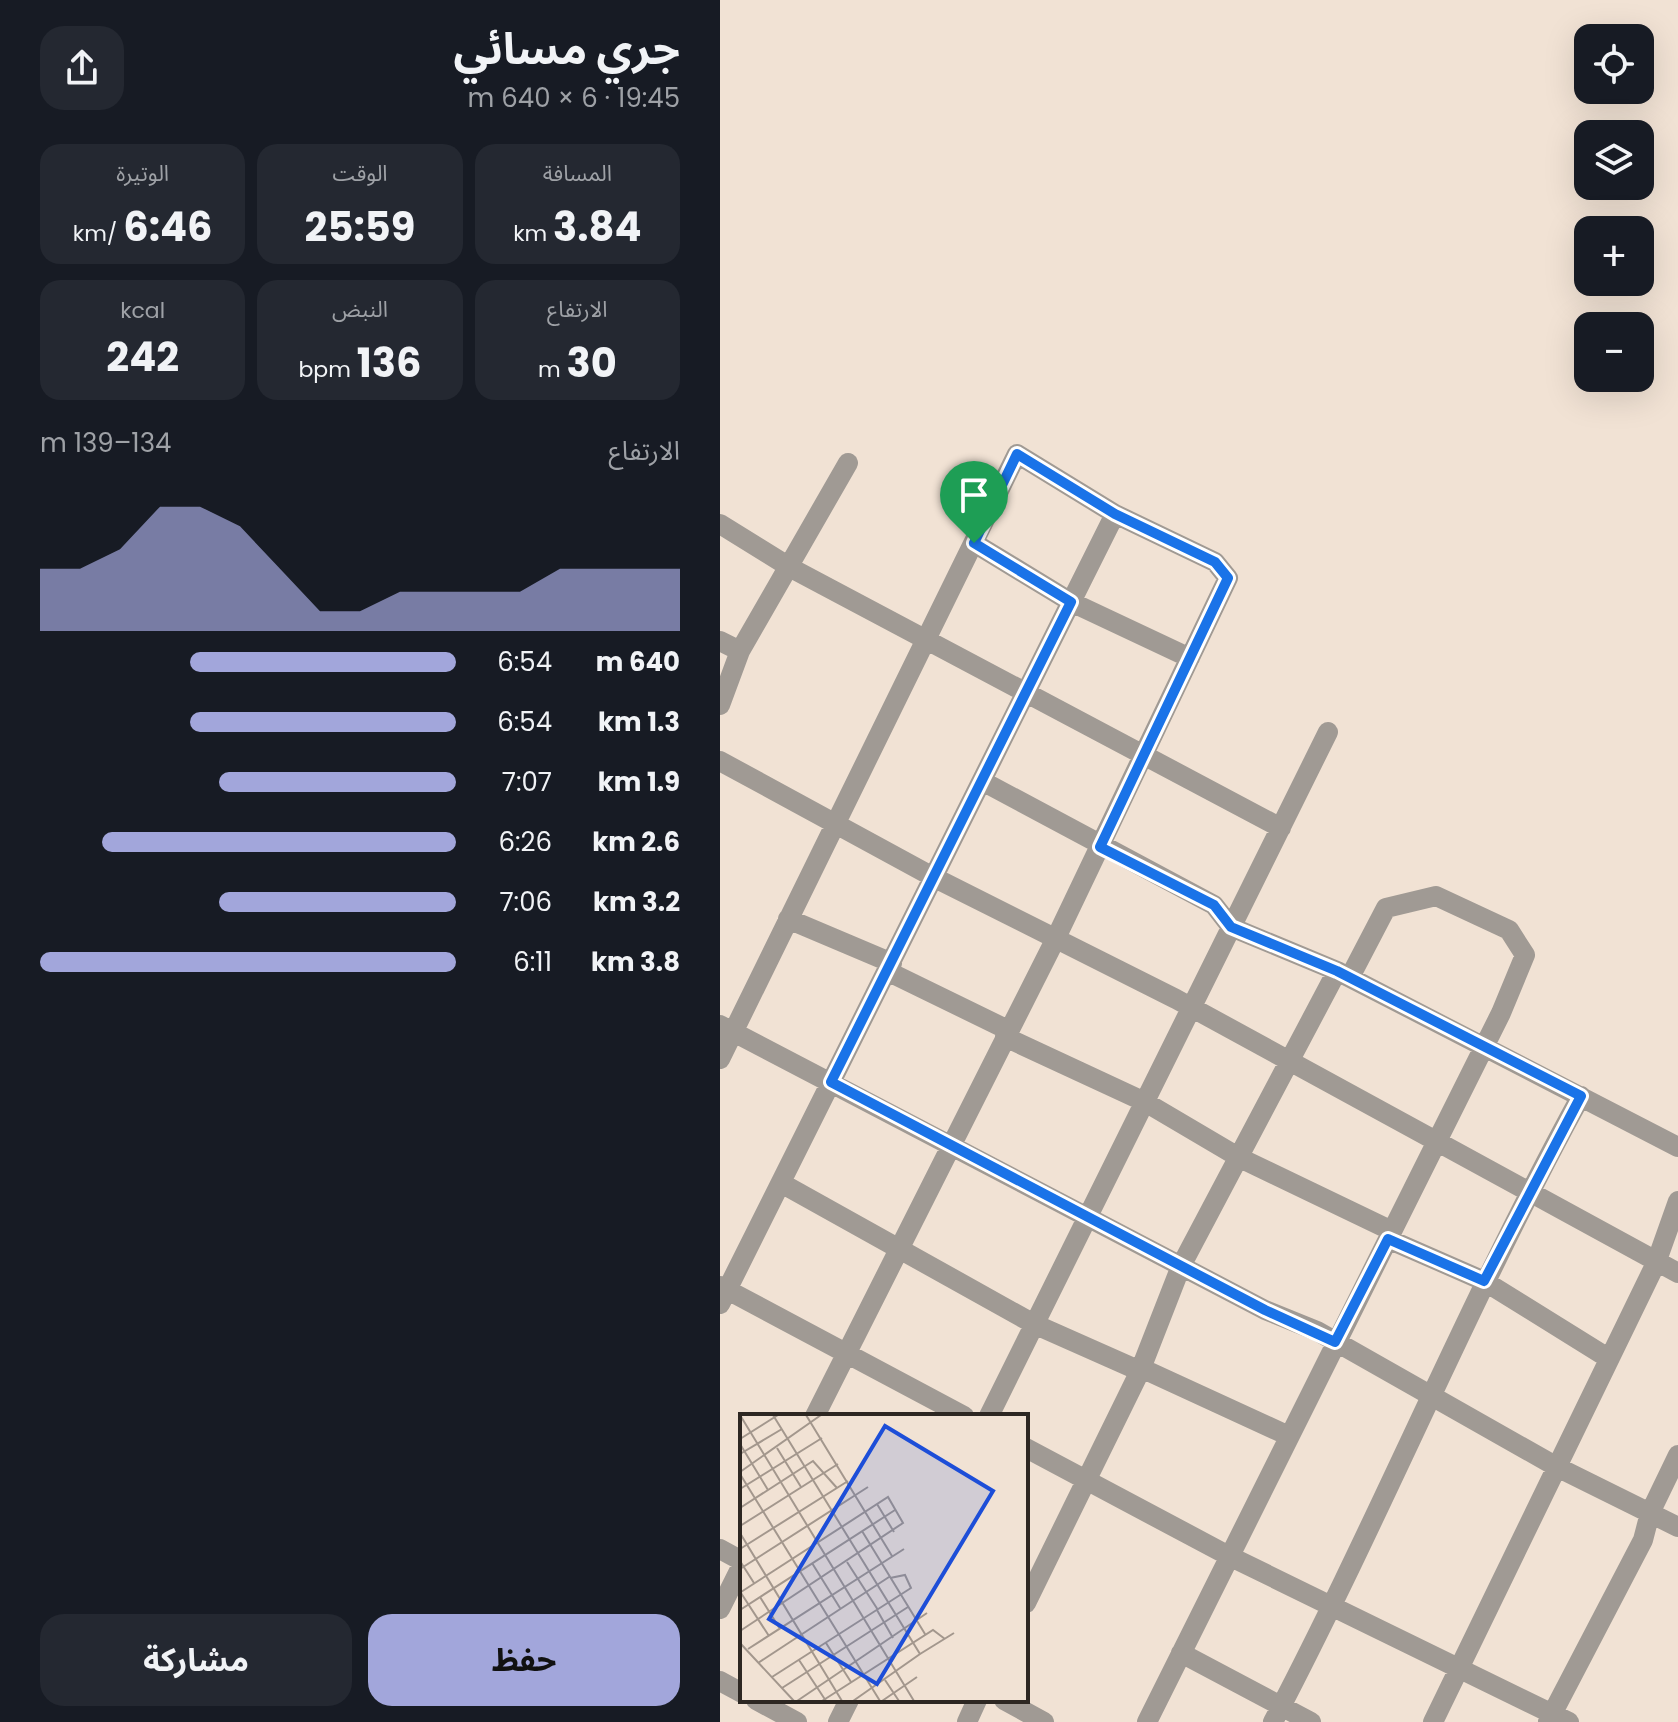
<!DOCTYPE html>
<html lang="ar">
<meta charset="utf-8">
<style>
:root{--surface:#171b24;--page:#242831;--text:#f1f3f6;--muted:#9ea1a6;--accent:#a2a6db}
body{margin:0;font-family:Poppins,"Noto Sans Arabic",sans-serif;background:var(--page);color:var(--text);direction:rtl;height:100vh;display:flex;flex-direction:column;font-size:30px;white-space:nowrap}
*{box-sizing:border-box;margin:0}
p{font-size:26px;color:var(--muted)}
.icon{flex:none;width:44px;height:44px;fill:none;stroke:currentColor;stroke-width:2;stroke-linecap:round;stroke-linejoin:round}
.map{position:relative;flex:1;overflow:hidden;direction:ltr}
.side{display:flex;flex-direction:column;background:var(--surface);width:720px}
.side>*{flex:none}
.buttons{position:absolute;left:854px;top:24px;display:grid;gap:16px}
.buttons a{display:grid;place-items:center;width:80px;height:80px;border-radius:16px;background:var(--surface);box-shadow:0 8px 32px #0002;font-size:40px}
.pin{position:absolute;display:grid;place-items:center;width:68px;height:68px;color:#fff;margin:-82px -34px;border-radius:50% 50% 50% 0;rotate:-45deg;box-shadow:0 0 8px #0007}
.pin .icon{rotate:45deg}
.round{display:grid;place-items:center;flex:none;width:84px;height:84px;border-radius:24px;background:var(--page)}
.overview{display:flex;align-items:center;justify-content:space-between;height:136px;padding:0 40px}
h1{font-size:44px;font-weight:700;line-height:60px}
.stats{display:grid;grid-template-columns:repeat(3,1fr);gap:12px;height:136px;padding:8px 40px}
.stats div{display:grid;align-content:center;border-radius:20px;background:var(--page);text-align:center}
.stats b{font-size:40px;font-weight:700}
.stats small{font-size:22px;font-weight:400}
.stats p{font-size:22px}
.chart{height:224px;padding:16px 40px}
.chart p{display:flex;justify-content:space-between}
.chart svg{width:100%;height:144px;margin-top:8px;fill:var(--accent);opacity:.7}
.primary-button{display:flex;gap:16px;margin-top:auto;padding:16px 40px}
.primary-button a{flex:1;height:92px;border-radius:24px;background:var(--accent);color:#111;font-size:32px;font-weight:700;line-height:92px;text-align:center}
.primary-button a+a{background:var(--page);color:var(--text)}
ul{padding:0 40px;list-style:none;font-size:26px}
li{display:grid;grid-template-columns:128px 96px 1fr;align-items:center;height:60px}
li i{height:20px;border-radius:10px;background:var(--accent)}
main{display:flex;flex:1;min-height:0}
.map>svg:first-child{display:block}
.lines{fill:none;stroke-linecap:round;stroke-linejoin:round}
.minor{stroke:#a09a94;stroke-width:20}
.route-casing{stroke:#fff;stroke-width:16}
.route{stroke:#1a73e8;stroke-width:10}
.inset-road{fill:none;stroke:#a3978d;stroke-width:2}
.view{fill:#1d4ed8;fill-opacity:0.15;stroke:#1d4ed8;stroke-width:4}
.inset-edge{fill:none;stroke:#2d2722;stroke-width:4}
</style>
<main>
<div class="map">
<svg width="958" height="1722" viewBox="0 0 958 1722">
<rect width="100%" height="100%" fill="#f1e2d4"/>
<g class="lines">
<path class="minor" d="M0,524L71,568L561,828
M254,543L351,602L470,658
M0,641L20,651
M0,705L20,651L128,463
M0,761L215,878L456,999L958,1273
M262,781L494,905L511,927L617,971L958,1147
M68,919L172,963
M167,971L288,1030
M0,1025L545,1310L597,1331L837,1467L958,1527
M285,1037L425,1102L520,1158L672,1231
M0,1059L297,454L395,514L495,562L508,578L335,940L95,1416
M61,1183L314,1324L420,1371
M668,1239L764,1281L888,1358
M0,1286L244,1416
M0,1304L395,514
M421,1368L569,1436
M269,1416L608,732
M306,1448L509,1556L849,1722
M0,1549L22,1561
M306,1603L420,1371L461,1266L617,971
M0,1609L22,1565
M461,1653L591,1722
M0,1681L22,1693
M36,1700L77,1722
M284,1700L324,1722
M118,1722L129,1700
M247,1722L257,1700
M427,1722L781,1013L805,955L789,930L716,896L666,908L630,977
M553,1722C661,1516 749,1300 861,1096
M713,1722L936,1263L958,1201
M828,1722L923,1540L930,1513L958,1455"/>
</g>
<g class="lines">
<g class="route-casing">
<path id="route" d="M297,454L395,514L495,562L508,578L380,847L494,905L511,927L617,971L861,1096L764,1281L668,1239L615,1342L545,1310L111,1082L351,602L254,543Z"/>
</g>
<use href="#route" class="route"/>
</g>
<g transform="translate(20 1414)">
<rect width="288" height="288" fill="#f1e2d4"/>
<path class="inset-road" d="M0,1L174,287M33,1L180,240L113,287M66,1L152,142M0,25L38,1M0,30L28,76M37,34L61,73M0,40L42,15M0,58L81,1M0,60L140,287M0,75L82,24M137,90L154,118M0,94L73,47L97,74M0,112L98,50M122,117L185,220M0,119L102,287M0,135L108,67M0,147L14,169M107,148L138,196M72,149L100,194M0,155L128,73M1,179L29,222M20,183L40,215M0,196L155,96M137,196L153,224M0,217L163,109L148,83L1,178M0,229L54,287M86,229L111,268M8,235L164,135M180,240L214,219M59,246L86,287M18,249L149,163M32,263L171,174L165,161L150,164M145,266L159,287M42,274L168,193M57,287L187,199M82,287L193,216L205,225M142,287L177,263"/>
<path class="view" d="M145,12L253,77L137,270L29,205Z"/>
<rect width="288" height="288" class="inset-edge"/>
</g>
</svg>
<div class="buttons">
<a><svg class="icon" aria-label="locate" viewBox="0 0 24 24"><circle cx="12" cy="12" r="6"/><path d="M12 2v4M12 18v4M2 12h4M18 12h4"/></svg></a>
<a><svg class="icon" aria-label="layers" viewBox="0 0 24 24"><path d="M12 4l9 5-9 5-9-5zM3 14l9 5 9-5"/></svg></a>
<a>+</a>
<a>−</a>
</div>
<div class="pin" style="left:254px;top:543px;background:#1e9e55"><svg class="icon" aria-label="arrive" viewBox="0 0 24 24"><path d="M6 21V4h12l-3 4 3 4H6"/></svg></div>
</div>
<section class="side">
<div class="overview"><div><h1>جري مسائي</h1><p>19:45 · 6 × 640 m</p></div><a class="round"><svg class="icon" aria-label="share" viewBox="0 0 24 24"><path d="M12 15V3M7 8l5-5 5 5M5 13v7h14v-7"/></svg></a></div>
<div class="stats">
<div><p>المسافة</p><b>3.84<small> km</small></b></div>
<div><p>الوقت</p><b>25:59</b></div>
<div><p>الوتيرة</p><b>6:46<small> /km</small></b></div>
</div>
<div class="stats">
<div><p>الارتفاع</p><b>30<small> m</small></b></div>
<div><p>النبض</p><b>136<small> bpm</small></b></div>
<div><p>kcal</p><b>242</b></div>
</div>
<div class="chart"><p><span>الارتفاع</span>134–139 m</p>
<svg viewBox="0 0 160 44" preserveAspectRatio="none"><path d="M0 44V25L10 25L20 19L30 6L40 6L50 12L60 25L70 38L80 38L90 32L100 32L110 32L120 32L130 25L140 25L150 25L160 25V44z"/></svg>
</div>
<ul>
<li><b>640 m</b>6:54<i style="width:64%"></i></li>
<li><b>1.3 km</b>6:54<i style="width:64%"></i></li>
<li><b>1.9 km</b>7:07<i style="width:57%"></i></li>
<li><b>2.6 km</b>6:26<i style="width:85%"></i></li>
<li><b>3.2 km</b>7:06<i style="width:57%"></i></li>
<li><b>3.8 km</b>6:11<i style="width:100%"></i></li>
</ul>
<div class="primary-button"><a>حفظ</a><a>مشاركة</a></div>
</section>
</main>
